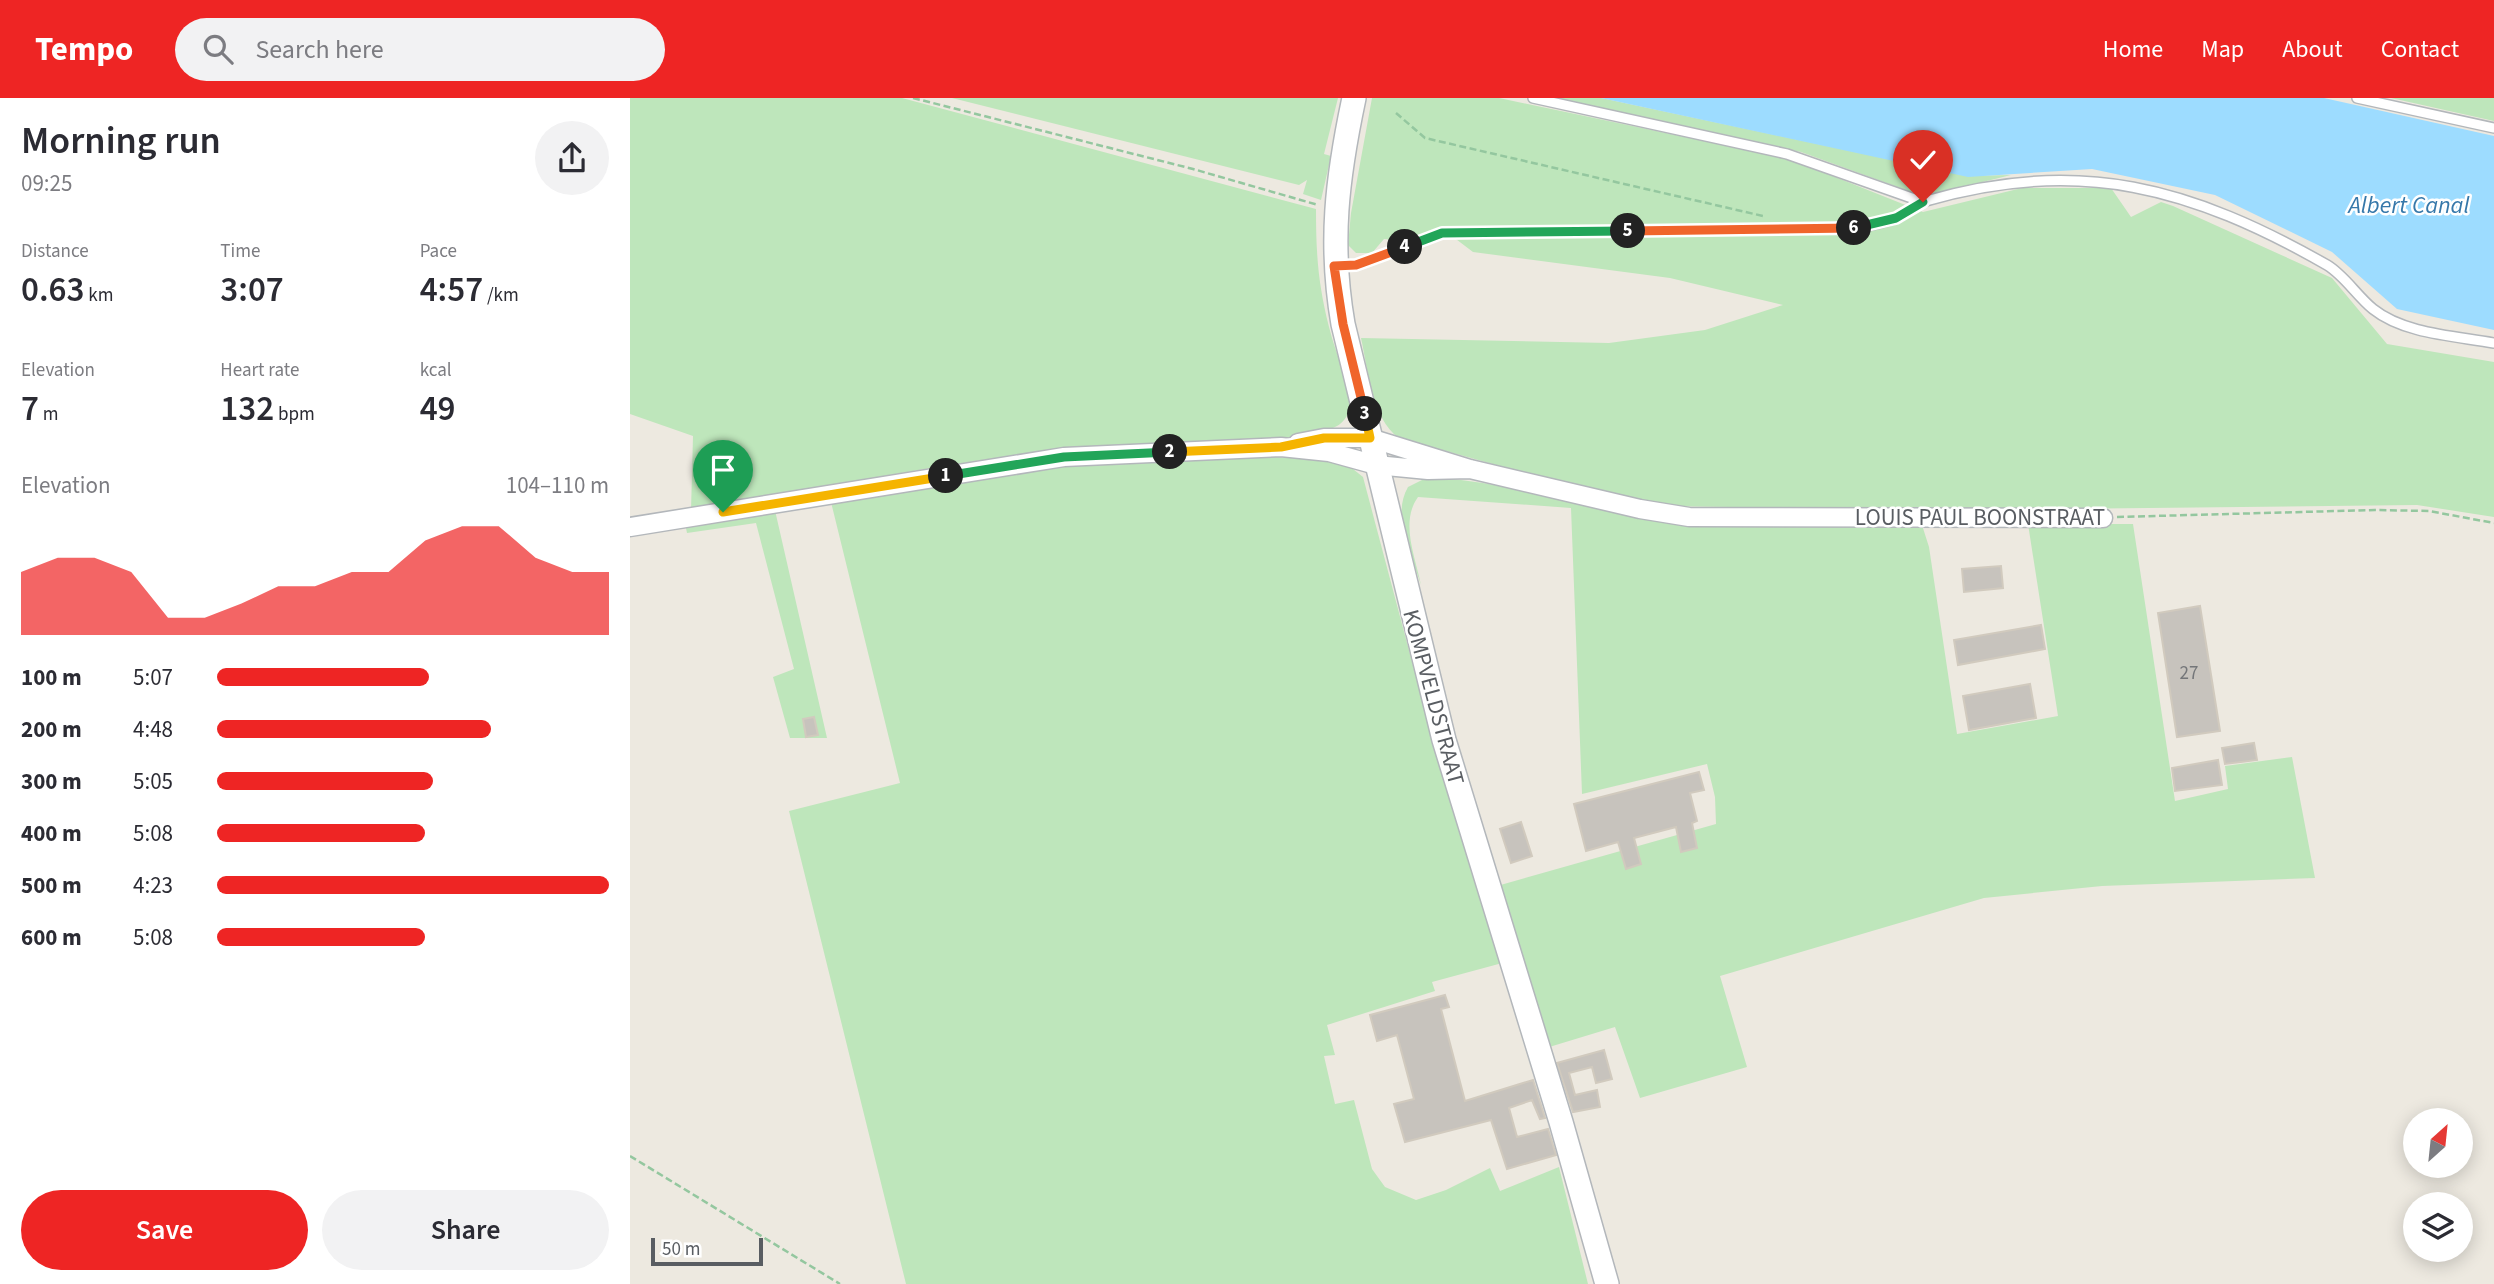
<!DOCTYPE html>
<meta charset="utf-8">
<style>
:root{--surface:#fff;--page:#f2f2f3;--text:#2b2b33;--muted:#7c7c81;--accent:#ee2524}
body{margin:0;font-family:"Source Sans 3",sans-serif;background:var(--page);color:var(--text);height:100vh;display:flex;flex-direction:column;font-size:26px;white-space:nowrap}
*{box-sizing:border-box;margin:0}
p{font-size:23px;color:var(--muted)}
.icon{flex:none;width:38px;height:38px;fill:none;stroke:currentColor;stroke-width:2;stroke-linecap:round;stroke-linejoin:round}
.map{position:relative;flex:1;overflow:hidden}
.sheet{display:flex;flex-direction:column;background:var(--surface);width:630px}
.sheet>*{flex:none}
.needle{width:46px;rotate:27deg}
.fabs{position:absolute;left:1773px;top:1010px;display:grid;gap:14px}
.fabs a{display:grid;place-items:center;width:70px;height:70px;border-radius:50%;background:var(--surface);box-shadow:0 4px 18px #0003;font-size:35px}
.scale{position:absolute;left:21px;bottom:18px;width:112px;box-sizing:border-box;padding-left:7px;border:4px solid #595d62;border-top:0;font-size:19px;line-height:24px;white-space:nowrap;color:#595d62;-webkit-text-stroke:5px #fff;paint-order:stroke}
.pin{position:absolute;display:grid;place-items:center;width:60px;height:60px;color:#fff;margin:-72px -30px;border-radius:50% 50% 50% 0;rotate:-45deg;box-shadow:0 0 7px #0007}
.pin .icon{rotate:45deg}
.km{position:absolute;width:35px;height:35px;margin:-18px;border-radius:50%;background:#222;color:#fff;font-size:19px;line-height:35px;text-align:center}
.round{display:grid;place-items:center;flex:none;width:74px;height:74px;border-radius:37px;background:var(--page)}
.headline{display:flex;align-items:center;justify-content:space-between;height:119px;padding:0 21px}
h1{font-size:38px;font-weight:600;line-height:52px}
.metrics{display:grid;grid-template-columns:repeat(3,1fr);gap:10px;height:119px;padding:7px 21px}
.metrics div{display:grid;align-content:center}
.metrics b{font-size:35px;font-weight:600}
.metrics small{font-size:19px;font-weight:400}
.metrics p{font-size:19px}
.chart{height:196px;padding:14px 21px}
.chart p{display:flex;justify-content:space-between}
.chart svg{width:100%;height:126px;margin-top:7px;fill:var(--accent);opacity:.7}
.action{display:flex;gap:14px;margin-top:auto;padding:14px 21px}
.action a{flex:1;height:80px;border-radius:42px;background:var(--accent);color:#fff;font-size:28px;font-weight:600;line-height:80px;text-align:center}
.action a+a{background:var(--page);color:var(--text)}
ul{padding:0 21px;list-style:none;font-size:23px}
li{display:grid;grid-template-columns:112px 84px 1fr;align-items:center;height:52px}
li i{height:18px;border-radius:9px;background:var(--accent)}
header{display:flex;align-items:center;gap:42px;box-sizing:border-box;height:98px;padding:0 35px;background:var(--accent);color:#fff}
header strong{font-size:33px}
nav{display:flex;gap:38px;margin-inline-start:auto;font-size:24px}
.search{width:490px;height:63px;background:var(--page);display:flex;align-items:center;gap:18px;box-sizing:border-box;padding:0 24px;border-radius:38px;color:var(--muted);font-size:26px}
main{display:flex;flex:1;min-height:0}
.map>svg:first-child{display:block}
.green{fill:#bee6bb}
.water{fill:#9ddcff}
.building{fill:#c7c3bd;stroke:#d1cabe;stroke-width:2}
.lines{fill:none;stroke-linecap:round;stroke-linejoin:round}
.service-casing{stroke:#b3b7bb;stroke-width:12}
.minor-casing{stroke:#b3b7bb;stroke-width:21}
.tertiary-casing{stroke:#b3b7bb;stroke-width:26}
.path{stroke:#94c79f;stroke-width:2.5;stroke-dasharray:7 3.5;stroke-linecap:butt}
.service{stroke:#fff;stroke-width:9}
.minor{stroke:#fff;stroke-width:18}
.tertiary{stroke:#fff;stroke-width:23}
.split-1-casing{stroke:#fff;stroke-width:14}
.split-2-casing{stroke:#fff;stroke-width:14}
.split-3-casing{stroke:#fff;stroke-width:14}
.split-4-casing{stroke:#fff;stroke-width:14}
.split-5-casing{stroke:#fff;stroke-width:14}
.split-6-casing{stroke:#fff;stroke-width:14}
.split-7-casing{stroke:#fff;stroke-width:14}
.split-1{stroke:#f5b400;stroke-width:9}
.split-2{stroke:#22a559;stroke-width:9}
.split-3{stroke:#f5b400;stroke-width:9}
.split-4{stroke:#f0652b;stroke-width:9}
.split-5{stroke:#22a559;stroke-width:9}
.split-6{stroke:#f0652b;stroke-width:9}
.split-7{stroke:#22a559;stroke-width:9}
.labels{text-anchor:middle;stroke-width:5;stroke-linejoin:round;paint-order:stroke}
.number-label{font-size:19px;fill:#747679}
.street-label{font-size:23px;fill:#595d62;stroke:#fff}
.water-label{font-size:24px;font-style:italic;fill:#3678aa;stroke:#fff}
</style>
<header>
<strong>Tempo</strong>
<div class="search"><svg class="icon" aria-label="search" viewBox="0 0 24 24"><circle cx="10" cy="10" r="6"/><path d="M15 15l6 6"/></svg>Search here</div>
<nav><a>Home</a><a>Map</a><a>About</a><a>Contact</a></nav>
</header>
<main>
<section class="sheet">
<div class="headline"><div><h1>Morning run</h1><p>09:25</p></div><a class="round"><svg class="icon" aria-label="share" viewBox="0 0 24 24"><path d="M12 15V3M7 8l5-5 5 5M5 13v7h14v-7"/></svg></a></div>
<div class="metrics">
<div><p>Distance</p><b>0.63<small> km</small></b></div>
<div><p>Time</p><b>3:07</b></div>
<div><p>Pace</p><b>4:57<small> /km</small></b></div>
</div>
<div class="metrics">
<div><p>Elevation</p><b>7<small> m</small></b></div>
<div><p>Heart rate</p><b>132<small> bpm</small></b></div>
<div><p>kcal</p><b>49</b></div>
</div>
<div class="chart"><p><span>Elevation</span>104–110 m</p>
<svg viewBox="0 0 160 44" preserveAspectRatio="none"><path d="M0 44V22L10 17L20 17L30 22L40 38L50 38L60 33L70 27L80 27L90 22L100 22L110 11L120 6L130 6L140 17L150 22L160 22V44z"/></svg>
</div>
<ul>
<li><b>100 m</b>5:07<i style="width:54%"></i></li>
<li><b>200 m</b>4:48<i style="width:70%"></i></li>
<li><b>300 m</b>5:05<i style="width:55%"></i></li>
<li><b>400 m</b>5:08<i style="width:53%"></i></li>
<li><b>500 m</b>4:23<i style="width:100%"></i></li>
<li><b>600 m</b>5:08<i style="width:53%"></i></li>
</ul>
<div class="action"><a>Save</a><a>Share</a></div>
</section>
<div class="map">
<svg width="1864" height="1186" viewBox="0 0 1864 1186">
<rect width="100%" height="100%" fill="#ede9e0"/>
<path class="green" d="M0,0H272L686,111C686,156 688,185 699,229C706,257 719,283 720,312C717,318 713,325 707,328C676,346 572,344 533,345C375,350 217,386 61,413L63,338L0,316Z
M322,0H708L694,56L701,58L691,102L673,96L677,82L669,87Z
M742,0H869L1160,61L1293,114L1392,90H1481L1501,119L1531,104L1543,108L1702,180L1757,246L1864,264V419L1787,407L1326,412L1028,408L1003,405L769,340C741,320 738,271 731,240L979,245L1075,232L1153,207L1040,180L843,154L810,129L778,143L754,141L742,155H726L718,147L721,115Z
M926,0H971L1338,78L1381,77L1308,95H1284L1171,54Z
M1761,0H1864V23Z
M627,358L713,363L733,379L794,609L876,864L802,884L805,893L697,927L705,957L694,958L705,1006L724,1002L742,1071L755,1089L786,1102L816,1092L860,1070L870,1093L929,1069L958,1186H276L159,713L270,685L200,400L436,364Z
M809,380C891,386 969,413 1051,424C1127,434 1206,425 1281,423L1292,427L1299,449L1327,636L1428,618L1398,426H1503L1545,703L1598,691L1595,668L1662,659L1685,780L1472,788L1354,800L1090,878L1117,969L1010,1000L985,929L916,950L867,788L1086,726L1085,699L1077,666L952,696L941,410L788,399C770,424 785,458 791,487C782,457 761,418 778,389L794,381Z
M144,408L197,640H160L143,579L164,571L126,425L57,435L55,425Z"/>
<path class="water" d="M971,0H1694L1864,38V232L1767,211L1702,154L1585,97L1462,71L1338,79Z"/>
<path class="building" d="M1371,468L1373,490L1334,494L1332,471Z
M1570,508L1590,633L1547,639L1528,515Z
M1411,527L1415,551L1328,567L1324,542Z
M1400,586L1406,620L1339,632L1333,598Z
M184,619L188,637L176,639L173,621Z
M1624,645L1627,662L1595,666L1592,650Z
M1588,662L1592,687L1545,693L1542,670Z
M1069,674L1074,692L1060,695L1067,723L1062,725L1067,750L1051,754L1046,729L1004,740L1011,766L996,771L988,744L956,753L944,706Z
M891,724L902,758L881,765L870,731Z
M815,897L819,909L811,911L835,1003L903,982L915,1020L910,1021L902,1002L879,1010L887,1039L918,1031L926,1057L877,1071L861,1022L775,1044L764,1006L784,1001L767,937L747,943L740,917Z
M974,952L982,981L966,985L962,969L939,975L945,997L967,992L970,1009L943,1014L927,965Z"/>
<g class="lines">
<g class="service-casing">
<path id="service" d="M903,0L1157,56L1293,104
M1727,0L1864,30
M706,168L726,167L812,135L1228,130C1241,127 1257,125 1269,119C1278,114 1286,106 1296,103C1449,58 1562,90 1697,167C1714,177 1727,198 1743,211C1774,236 1826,238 1864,245"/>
</g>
<g class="minor-casing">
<path id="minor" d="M668,345L694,340H740L840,371L1010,411L1059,419L1473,420
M0,429L434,359L651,349L699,354L746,367L798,372L840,371"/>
</g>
<g class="tertiary-casing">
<path id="tertiary" d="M724,0C707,80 699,145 713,226L814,642L931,1024L977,1186"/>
</g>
<path class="path" d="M283,0L563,71L688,107
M766,15L795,40L1133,118
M1487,419L1745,412L1799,413L1864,425
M0,1058L210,1186"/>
<use href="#service" class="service"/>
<use href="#minor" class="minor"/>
<use href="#tertiary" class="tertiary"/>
</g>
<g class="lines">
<g class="split-1-casing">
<path id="split-1" d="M93,414L316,378"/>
</g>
<g class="split-2-casing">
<path id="split-2" d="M316,378L434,359L540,354"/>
</g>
<g class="split-3-casing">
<path id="split-3" d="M540,354L651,349L694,340H740L735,316"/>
</g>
<g class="split-4-casing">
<path id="split-4" d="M735,316L713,226L704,168L726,167L775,149"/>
</g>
<g class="split-5-casing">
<path id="split-5" d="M775,149L812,135L998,133"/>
</g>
<g class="split-6-casing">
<path id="split-6" d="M998,133L1224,130"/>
</g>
<g class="split-7-casing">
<path id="split-7" d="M1224,130L1266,120L1293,104"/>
</g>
<use href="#split-1" class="split-1"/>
<use href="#split-2" class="split-2"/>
<use href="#split-3" class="split-3"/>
<use href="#split-4" class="split-4"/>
<use href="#split-5" class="split-5"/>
<use href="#split-6" class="split-6"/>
<use href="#split-7" class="split-7"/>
</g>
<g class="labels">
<g class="number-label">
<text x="1559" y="581">27</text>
</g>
<g class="street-label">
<text x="1350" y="427">LOUIS PAUL BOONSTRAAT</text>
<text transform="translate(804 599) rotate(75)" y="8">KOMPVELDSTRAAT</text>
</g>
<g class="water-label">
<text x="1779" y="115">Albert Canal</text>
</g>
</g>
</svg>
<div class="fabs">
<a><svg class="needle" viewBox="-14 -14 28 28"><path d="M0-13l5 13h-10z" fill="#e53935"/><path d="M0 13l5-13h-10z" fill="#7c7c81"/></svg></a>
<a><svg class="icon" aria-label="layers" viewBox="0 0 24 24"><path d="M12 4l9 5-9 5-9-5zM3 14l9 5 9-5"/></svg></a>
</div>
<div class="scale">50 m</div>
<div class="pin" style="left:93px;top:414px;background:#1e9e55"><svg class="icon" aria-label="arrive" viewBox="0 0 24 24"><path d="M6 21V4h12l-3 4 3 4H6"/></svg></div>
<div class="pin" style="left:1293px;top:104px;background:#d93025"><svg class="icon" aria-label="check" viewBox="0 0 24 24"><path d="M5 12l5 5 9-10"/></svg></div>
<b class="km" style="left:316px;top:378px">1</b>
<b class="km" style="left:540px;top:354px">2</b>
<b class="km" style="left:735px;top:316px">3</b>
<b class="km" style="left:775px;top:149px">4</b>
<b class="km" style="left:998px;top:133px">5</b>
<b class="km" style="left:1224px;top:130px">6</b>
</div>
</main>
